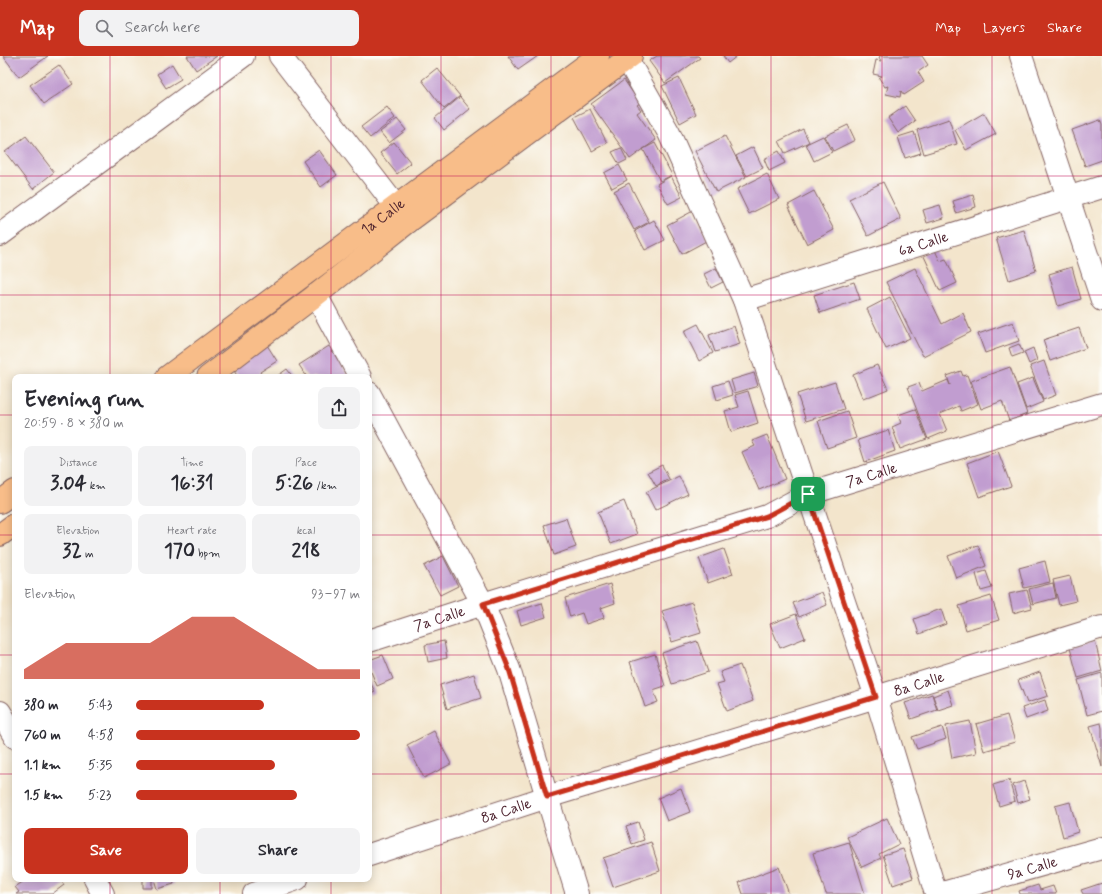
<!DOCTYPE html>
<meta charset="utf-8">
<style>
:root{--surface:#fff;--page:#f2f2f3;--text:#2b2b33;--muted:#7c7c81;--accent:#c8321e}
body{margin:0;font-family:Mynerve,sans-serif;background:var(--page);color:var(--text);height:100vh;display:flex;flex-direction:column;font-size:15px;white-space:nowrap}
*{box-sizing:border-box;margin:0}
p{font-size:13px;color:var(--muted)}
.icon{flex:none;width:22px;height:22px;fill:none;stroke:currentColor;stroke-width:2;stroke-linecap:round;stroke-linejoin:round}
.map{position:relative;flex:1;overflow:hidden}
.sheet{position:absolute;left:12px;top:318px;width:360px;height:508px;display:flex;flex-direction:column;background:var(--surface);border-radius:8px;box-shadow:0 2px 10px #0003}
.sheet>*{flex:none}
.pin{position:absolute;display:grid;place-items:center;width:34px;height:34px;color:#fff;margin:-17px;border-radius:8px;box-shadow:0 2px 6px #0006}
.round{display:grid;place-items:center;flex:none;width:42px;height:42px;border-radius:8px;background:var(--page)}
.summary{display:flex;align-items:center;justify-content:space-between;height:68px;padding:0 12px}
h1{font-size:22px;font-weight:800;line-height:30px}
.figures{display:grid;grid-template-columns:repeat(3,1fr);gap:6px;height:68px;padding:4px 12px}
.figures div{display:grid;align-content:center;border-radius:8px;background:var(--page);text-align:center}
.figures b{font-size:20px;font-weight:800}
.figures small{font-size:11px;font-weight:400}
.figures p{font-size:11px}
.chart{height:112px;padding:8px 12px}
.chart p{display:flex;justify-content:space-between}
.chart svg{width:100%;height:72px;margin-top:4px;fill:var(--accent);opacity:.7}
.primary-button{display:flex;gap:8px;margin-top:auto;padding:8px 12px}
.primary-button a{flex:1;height:46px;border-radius:8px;background:var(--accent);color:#fff;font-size:16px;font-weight:800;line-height:46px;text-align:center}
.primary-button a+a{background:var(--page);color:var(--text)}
ul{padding:0 12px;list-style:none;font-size:13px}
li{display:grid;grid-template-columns:64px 48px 1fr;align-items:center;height:30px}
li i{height:10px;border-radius:5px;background:var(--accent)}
header{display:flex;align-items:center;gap:24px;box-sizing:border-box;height:56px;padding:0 20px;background:var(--accent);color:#fff}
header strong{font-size:19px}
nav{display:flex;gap:22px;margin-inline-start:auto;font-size:14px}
.search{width:280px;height:36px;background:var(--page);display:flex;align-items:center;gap:10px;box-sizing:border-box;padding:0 14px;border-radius:8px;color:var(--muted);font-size:15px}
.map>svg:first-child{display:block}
.building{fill:#c19dd0}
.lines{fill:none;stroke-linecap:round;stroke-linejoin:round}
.minor-casing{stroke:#856463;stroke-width:24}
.major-casing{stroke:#856463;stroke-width:24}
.minor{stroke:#fff;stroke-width:22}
.major{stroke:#f8bd89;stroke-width:22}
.route-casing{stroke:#fff;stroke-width:8}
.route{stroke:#c8321e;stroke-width:5}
.grid{fill:none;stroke:#c2185b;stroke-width:1;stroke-opacity:0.55}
.labels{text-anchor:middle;stroke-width:3.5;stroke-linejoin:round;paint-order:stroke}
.street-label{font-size:15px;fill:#4a1f2b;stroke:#fdfcf7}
</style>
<header>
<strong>Map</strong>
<div class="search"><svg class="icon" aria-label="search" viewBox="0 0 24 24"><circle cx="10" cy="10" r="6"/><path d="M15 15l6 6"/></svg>Search here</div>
<nav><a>Map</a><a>Layers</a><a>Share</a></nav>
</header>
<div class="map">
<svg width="1102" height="838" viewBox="0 0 1102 838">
<rect width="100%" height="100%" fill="#fdfcf7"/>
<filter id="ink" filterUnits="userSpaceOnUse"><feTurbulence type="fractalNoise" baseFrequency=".025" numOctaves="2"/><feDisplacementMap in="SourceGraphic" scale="8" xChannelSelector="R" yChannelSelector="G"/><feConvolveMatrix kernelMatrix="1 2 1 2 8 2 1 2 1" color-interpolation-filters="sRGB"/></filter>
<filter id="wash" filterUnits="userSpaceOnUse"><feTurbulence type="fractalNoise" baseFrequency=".012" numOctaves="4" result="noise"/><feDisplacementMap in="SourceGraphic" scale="16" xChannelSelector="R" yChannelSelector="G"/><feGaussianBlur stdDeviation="0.9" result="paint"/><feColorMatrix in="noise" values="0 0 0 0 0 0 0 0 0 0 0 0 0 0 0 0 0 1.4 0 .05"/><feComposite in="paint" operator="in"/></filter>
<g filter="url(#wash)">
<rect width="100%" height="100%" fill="#f3e5cc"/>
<g id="blocks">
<path class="building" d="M3,0H48L19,21Z
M187,0H217L196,14Z
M508,0H538L518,14Z
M657,0H698L700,2L665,27L649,5Z
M723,0H737L728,7Z
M880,0H922L928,9L918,16L924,26L904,39L901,35L900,41L886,38L888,30L885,31L879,22L882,20L873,18L876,4L881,5L879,1Z
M172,8L181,23L166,32L157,18Z
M59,9L73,28L44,48L30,29Z
M437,12L460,40L444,53L422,24Z
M679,22L696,58L680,67L662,30Z
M624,24L640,47L637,49L641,54L637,57L656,84L630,103L591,48Z
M460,41L470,53L444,74L435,62Z
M905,50L915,65L898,77L888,62Z
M387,51L395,62L370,82L361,71Z
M590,53L607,87L592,95L574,61Z
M984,57L996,78L966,94L955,74Z
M397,63L406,74L389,87L380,76Z
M949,63L957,88L924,98L917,74Z
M1100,64L1102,69V104L1085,110L1072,74Z
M848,69L855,84L833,95L825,80Z
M803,73L809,86L785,97L779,85Z
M914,76L921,97L905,102L898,81Z
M26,80L54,116L33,133L5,96Z
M725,80L746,121L716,136L695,95Z
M823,80L832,96L814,105L806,88Z
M394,86L411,107L397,118L380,97Z
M655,87L672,119L660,125L643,93Z
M753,91L763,112L747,120L736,100Z
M621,92L627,104L619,108L612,96Z
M319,94L337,119L321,131L303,105Z
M779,95L785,107L769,115L764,103Z
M619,109L627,124L612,132L604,117Z
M767,118L779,143L749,158L737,133Z
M671,120L682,141L668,148L657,128Z
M883,126L901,163L868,180L849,143Z
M629,127L649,166L634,174L614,135Z
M814,135L834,174L807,188L788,149Z
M973,139L976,151L956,157L953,145Z
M940,149L944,162L927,167L923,154Z
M693,155L708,184L682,198L667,169Z
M654,164L665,184L645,194L635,175Z
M1024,174L1036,215L1009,224L996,182Z
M934,192L940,205L946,203L957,227L940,235L923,198Z
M1072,211L1081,243L1058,250L1049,218Z
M716,212L723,226L711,232L704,218Z
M915,212L942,268L963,257L971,276L923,300L886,226Z
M854,226L860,243L820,257L814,239Z
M890,241L910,282L886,293L867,253Z
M1013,266L1019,285L985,297L978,278Z
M698,268L713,297L699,305L684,275Z
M734,270L740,288L715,296L709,279Z
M1079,272L1086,292L1050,305L1043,284Z
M1019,288L1023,297L1012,301L1009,292Z
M267,289L277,305L260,316L263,321H238L232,312Z
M329,290L349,321H307L299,309Z
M1033,292L1037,304L1029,308L1024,296Z
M1044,305L1056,339L1043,344L1030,310Z
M877,309L888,333L863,343L853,319Z
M1010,311L1027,358L1009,365L1002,345L981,353L971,325Z
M287,313L293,321H276Z
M961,315L963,320L967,319L978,348L961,355L959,350L940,358L947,375L928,383L908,331L919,327L922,335L948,324L950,329L947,320Z
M754,317L758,330L735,337L731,324Z
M1033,322L1043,346L1026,353L1017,328Z
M728,325L733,339L717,344L713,330Z
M835,326L844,353L806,365L797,338Z
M748,335L758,367L731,376L725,355L739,351L735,339Z
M915,353L927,383L900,393L892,371L901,367L898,359Z
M847,355L856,382L827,392L818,365Z
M888,374L895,395L865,406L858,384Z
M767,379L785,423L759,434L742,396L755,390L752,385Z
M998,395L1011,430L979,441L967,407Z
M662,409L669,423L656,430L648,416Z
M679,420L688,438L655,454L646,436Z
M624,445L637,478L611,488L598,456Z
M566,462L576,491L554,499L544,469Z
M978,489L986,510L956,522L948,500Z
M724,493L733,518L708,527L699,502Z
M443,500L458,530L440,539L424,510Z
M1045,505L1050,526L1024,532L1019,512Z
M986,515L992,532L981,535L976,518Z
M1070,520L1076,545L1059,549L1053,524Z
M1053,527L1056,542L1033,548L1029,533Z
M610,528L615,547L601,552L604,562L586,568L582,557L570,561L565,542Z
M1027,534L1032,552L1013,557L1009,538Z
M822,536L827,549L799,561L793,547Z
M991,540L999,564L966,574L959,550Z
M692,546L701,577L672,586L662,555Z
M542,547L546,561L521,569L517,555Z
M941,553L946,568L919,578L914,563Z
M796,558L805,582L780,592L770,568Z
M444,585L447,602L428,606L425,589Z
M697,585L708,616L672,628L662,597Z
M1095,585L1102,615L1078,622L1070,592Z
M655,598L665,630L653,634L658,646L645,651L630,606Z
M383,599L393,623L377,630L369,611V604Z
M740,609L753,645L727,655L717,628L724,626L720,616Z
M1040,616L1048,640L1027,647L1018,624Z
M1102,617V655L1087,659L1078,624Z
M474,618L481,642L447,653L440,629Z
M369,624L375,636L369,639Z
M948,634L953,649L938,654L933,640Z
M932,638L937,654L911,663L905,647Z
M1045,644L1048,655L1026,663L1022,652Z
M1007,659L1015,686L984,695L976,668Z
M970,665L976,697L952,702L946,670Z
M1101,667L1102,672V711L1090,670Z
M942,671L946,683L917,693L912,681Z
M434,675L451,708L424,722L407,689Z
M1009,724L1015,745L999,750L993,729Z
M1024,725L1030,743L1018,747L1013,729Z
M681,732L690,756L667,765L658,742Z
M1070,746L1078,776L1063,781L1055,750Z
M887,762L899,788L879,798L881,802L862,811L847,781Z
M638,766L644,784L632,788L626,770Z
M651,786L660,815L613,831L603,802Z
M849,786L865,838H826L813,797Z
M903,793L913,822L893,829L883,799Z
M779,811L789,838H743L739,826Z
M27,823H60L64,829L52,838H16L19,836L15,831Z
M143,823H152V832H143Z
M154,823H173L174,828L157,833Z
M1102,827V838H1083L1081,834Z
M1038,829L1040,834L1053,830L1056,838H1020L1019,835Z"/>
</g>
</g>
<g filter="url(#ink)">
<use href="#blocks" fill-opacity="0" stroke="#856463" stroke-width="1"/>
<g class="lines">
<g class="minor-casing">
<g id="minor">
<path d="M280,0L408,166"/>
<path d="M1021,0L1102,244"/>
<path d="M627,3L669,77L744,244L808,438L876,641L936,838"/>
<path d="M0,179L243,0"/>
<path d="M316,239L360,321"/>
<path id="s1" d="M744,244L1102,131"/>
<path d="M369,337L483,548L509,613L547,741L577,838"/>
<path id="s2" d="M369,585L483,548L767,460L808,438L1102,348"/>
<path d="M0,656L15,681"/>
<path id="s3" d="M369,799L547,741L876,641L1102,571"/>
<path d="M95,823L103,838"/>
<path d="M254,838L297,823"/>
<path id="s4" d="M939,838L1102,792"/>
</g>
</g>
<g class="major-casing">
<g id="major">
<path id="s5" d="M167,321L598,0"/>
<path d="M208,321L316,239L408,166L631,0"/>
<path d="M0,446L15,435"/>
<path d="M0,479L15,468"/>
</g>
</g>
<use href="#minor" class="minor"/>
<use href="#major" class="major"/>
</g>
</g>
<g class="lines" filter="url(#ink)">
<g class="route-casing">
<path id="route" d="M808,438L876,641L547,741L509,613L483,548L767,460Z"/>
</g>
<use href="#route" class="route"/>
</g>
<path class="grid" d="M110,0V321M220,0V321M331,0V321M441,0V838M551,0V838M661,0V838M771,0V838M882,0V838M992,0V838M0,120H1102M0,239H1102M0,359H15M369,359H1102M0,479H15M369,479H1102M0,599H15M369,599H1102M0,718H15M369,718H1102M110,823V838M220,823V838M331,823V838"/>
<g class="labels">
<g class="street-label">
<text dy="5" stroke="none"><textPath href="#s5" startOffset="269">1a Calle</textPath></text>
<text dy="5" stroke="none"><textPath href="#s1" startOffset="188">6a Calle</textPath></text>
<text dy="5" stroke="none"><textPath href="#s2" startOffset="530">7a Calle</textPath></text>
<text dy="5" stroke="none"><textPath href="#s2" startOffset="74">7a Calle</textPath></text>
<text dy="5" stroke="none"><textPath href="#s3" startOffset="576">8a Calle</textPath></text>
<text dy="5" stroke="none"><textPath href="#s3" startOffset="144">8a Calle</textPath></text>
<text dy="5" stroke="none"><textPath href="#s4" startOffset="97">9a Calle</textPath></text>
</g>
</g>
</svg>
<div class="pin" style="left:808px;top:438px;background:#1e9e55"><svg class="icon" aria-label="arrive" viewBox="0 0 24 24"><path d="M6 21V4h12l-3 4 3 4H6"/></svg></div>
<section class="sheet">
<div class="summary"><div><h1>Evening run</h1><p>20:59 · 8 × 380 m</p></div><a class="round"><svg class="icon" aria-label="share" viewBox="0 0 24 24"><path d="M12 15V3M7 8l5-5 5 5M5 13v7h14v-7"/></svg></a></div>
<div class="figures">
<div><p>Distance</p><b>3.04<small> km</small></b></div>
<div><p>Time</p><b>16:31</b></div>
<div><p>Pace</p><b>5:26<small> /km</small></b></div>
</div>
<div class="figures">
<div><p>Elevation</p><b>32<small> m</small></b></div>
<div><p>Heart rate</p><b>170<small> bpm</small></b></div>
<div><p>kcal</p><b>218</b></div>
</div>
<div class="chart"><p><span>Elevation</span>93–97 m</p>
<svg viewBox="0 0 160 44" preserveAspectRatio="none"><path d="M0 44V38L10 30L20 22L30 22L40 22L50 22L60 22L70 14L80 6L90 6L100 6L110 14L120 22L130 30L140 38L150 38L160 38V44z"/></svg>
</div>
<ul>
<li><b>380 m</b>5:43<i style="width:57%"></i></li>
<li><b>760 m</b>4:58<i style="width:100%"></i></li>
<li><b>1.1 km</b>5:35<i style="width:62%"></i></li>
<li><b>1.5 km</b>5:23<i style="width:72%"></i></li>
</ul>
<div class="primary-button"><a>Save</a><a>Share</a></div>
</section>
</div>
